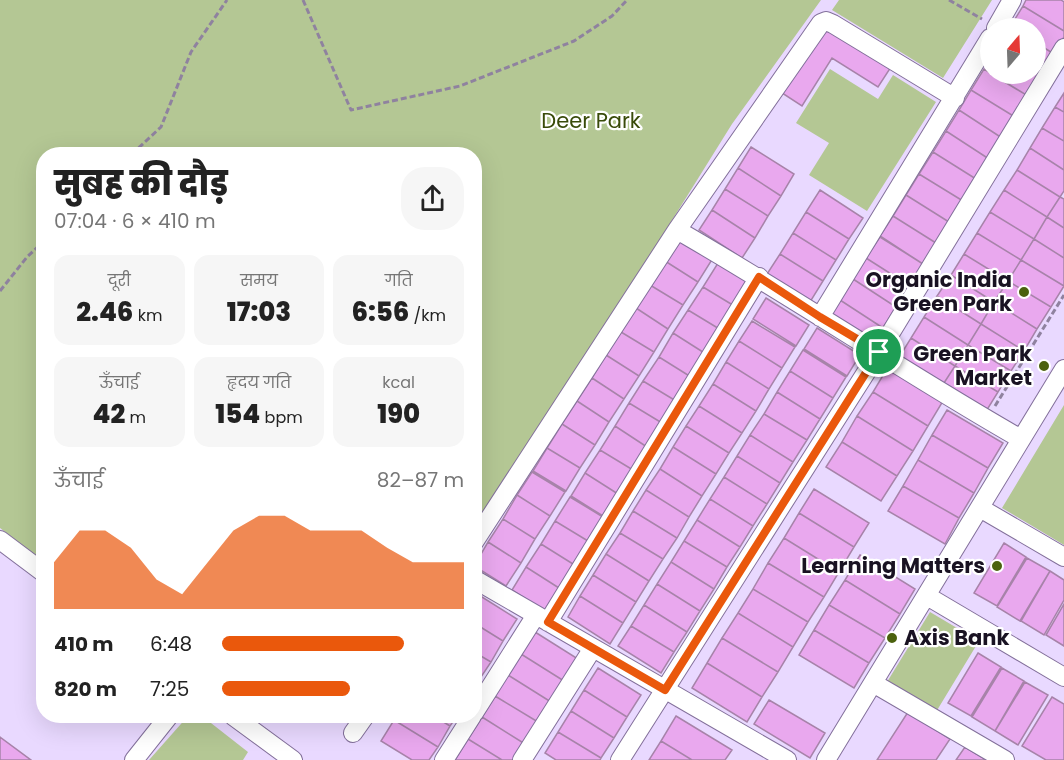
<!DOCTYPE html>
<html lang="hi">
<meta charset="utf-8">
<style>
:root{--surface:#fff;--page:#f6f6f6;--text:#222;--muted:#767676;--accent:#ea580c}
body{margin:0;font-family:Poppins,"Noto Sans Devanagari",sans-serif;background:var(--page);color:var(--text);height:100vh;display:flex;flex-direction:column;font-size:22px;white-space:nowrap}
*{box-sizing:border-box;margin:0}
p{font-size:20px;color:var(--muted)}
.icon{flex:none;width:33px;height:33px;fill:none;stroke:currentColor;stroke-width:2;stroke-linecap:round;stroke-linejoin:round}
.map{position:relative;flex:1;overflow:hidden}
.sheet{position:absolute;left:36px;top:147px;width:446px;height:576px;display:flex;flex-direction:column;background:var(--surface);border-radius:24px;box-shadow:0 6px 24px #0002}
.sheet>*{flex:none}
.needle{width:39px;rotate:19deg}
.controls{position:absolute;left:980px;top:18px;display:grid;gap:12px}
.controls a{display:grid;place-items:center;width:66px;height:66px;border-radius:50%;background:var(--surface);box-shadow:0 6px 24px #0002;font-size:30px}
.pin{position:absolute;display:grid;place-items:center;width:51px;height:51px;color:#fff;margin:-26px;border:3px solid #fff;border-radius:50%;box-shadow:0 2px 6px #0007}
.round{display:grid;place-items:center;flex:none;width:63px;height:63px;border-radius:24px;background:var(--page)}
.headline{display:flex;align-items:center;justify-content:space-between;height:102px;padding:0 18px}
h1{font-size:33px;font-weight:800;line-height:45px}
.metrics{display:grid;grid-template-columns:repeat(3,1fr);gap:9px;height:102px;padding:6px 18px}
.metrics div{display:grid;align-content:center;border-radius:15px;background:var(--page);text-align:center}
.metrics b{font-size:26px;font-weight:800}
.metrics small{font-size:16px;font-weight:400}
.metrics p{font-size:16px}
.chart{height:168px;padding:12px 18px}
.chart p{display:flex;justify-content:space-between}
.chart svg{width:100%;height:108px;margin-top:6px;fill:var(--accent);opacity:.7}
ul{padding:0 18px;list-style:none;font-size:20px}
li{display:grid;grid-template-columns:96px 72px 1fr;align-items:center;height:45px}
li i{height:15px;border-radius:8px;background:var(--accent)}
.map>svg:first-child{display:block}
.green{fill:#b4c794}
.building{fill:#e9a8ee;stroke:#a783a9;stroke-width:1.5}
.lines{fill:none;stroke-linecap:round;stroke-linejoin:round}
.minor-casing{stroke:#83709b;stroke-width:20}
.path{stroke:#8f829f;stroke-width:3;stroke-dasharray:6 3;stroke-linecap:butt}
.minor{stroke:#fff;stroke-width:18}
.route-casing{stroke:#fff;stroke-width:12}
.route{stroke:#ea580c;stroke-width:8}
.poi-dot{fill:#4b610e;stroke:#fff;stroke-width:2}
.labels{text-anchor:middle;stroke-width:4.5;stroke-linejoin:round;paint-order:stroke}
.park-label{font-size:21px;fill:#394b0a;stroke:#fff}
.poi-label{font-size:21px;font-weight:bold;fill:#191222;stroke:#fff;text-anchor:end}
</style>
<div class="map">
<svg width="1064" height="760" viewBox="0 0 1064 760">
<rect width="100%" height="100%" fill="#e9d9ff"/>
<path class="green" d="M0,0H821L732,124L474,538V154H44L43,561L0,528Z
M839,0H992L943,78L832,10Z
M830,69L878,99L893,75L936,102L867,211L809,175L829,143L796,123Z
M1064,405V545L1002,508Z
M930,612L979,641L936,712L887,682Z
M188,716H202L248,752L243,760H149Z"/>
<path class="building" d="M1026,0H1061L1064,2V31L1023,6Z
M1023,6L1064,31V37L1054,54L1035,42V28L1010,27Z
M822,23L891,67L878,87L832,58L802,106L779,91Z
M1035,42L1054,54L1041,74L1035,71Z
M984,69L1028,96L1015,117L971,90Z
M1035,71L1041,74L1028,96L991,74H1035Z
M971,90L1015,117L1002,138L959,110Z
M1064,93V112L1055,107Z
M1055,107L1064,112V141L1042,128Z
M959,110L1002,138L989,159L946,131Z
M1042,128L1064,141V170L1030,148Z
M946,131L989,159L976,179L933,152Z
M751,147L794,174L781,196L738,168Z
M1030,148L1064,170V191L1060,197L1017,170Z
M933,152L976,179L963,201L919,174Z
M738,168L781,196L768,216L725,189Z
M1017,170L1060,197L1047,217L1004,190Z
M919,174L963,201L949,222L906,195Z
M725,189L768,216L755,238L712,210Z
M820,190L863,218L849,239L806,212Z
M1004,190L1047,217L1034,239L990,212Z
M906,195L949,222L936,243L893,216Z
M1060,197L1064,199V228L1047,217Z
M712,210L755,238L742,258L699,230Z
M806,212L849,239L836,260L793,233Z
M990,212L1034,239L1021,260L977,233Z
M893,216L936,243L923,264L880,236Z
M1047,217L1064,228V258L1034,239Z
M793,233L836,260L823,281L780,254Z
M977,233L1021,260L1008,281L964,254Z
M880,237L923,264L910,286L866,258Z
M680,238L713,258L698,282L665,261Z
M1034,239L1064,258V286L1021,260Z
M780,254L823,281L810,302L767,274Z
M964,254L1008,281L994,302L951,275Z
M866,258L910,286L896,307L853,279Z
M1021,260L1064,286L1051,307L1008,281Z
M665,261L698,282L683,305L650,285Z
M718,263L750,283L736,307L703,287Z
M951,275L994,302L981,324L937,296Z
M853,279L896,307L883,328L840,300Z
M1008,281L1051,307L1037,329L994,302Z
M650,285L683,305L668,329L636,308Z
M703,287L736,307L721,330L688,310Z
M937,296L981,324L968,345L924,317Z
M766,298L809,325L796,346L753,319Z
M840,300L883,328L874,345L830,317Z
M994,302L1037,329L1024,351L981,324Z
M636,308L668,329L654,352L621,332Z
M688,310L721,330L706,354L673,333Z
M924,317L968,345L955,366L911,338Z
M752,321L795,347L782,368L739,341Z
M981,324L1024,351L1011,371L968,345Z
M817,328L860,355L847,376L804,349Z
M621,332L654,352L639,376L606,355Z
M673,333L706,354L691,377L659,357Z
M911,338L955,366L942,386L898,359Z
M739,341L782,368L769,389L726,362Z
M968,345L1011,371L998,392L955,366Z
M803,350L846,377L833,398L790,371Z
M606,355L639,376L624,399L592,378Z
M659,357L691,377L676,401L643,381Z
M726,362L769,389L756,411L713,384Z
M955,366L998,392L985,413L942,386Z
M888,367L943,401L928,426L873,392Z
M790,371L833,398L820,419L777,392Z
M592,378L624,399L609,422L577,401Z
M643,381L676,401L662,423L629,403Z
M713,384L756,411L742,433L699,406Z
M777,392L820,419L807,440L764,414Z
M873,392L928,426L913,451L857,416Z
M577,401L609,422L595,445L562,424Z
M629,403L662,423L647,447L615,426Z
M699,406L742,433L729,453L686,426Z
M947,410L1003,443L988,468L932,435Z
M764,414L807,440L793,462L750,435Z
M857,416L913,451L897,476L842,442Z
M562,424L595,445L580,468L547,448Z
M615,426L647,447L633,470L600,450Z
M686,426L729,453L716,474L673,447Z
M750,435L793,462L780,483L737,456Z
M932,435L988,468L974,493L918,460Z
M842,442L897,476L881,501L826,467Z
M673,447L716,474L702,496L660,469Z
M547,448L580,468L566,491L533,471Z
M600,450L633,470L618,494L585,473Z
M737,456L780,483L767,504L724,477Z
M918,460L974,493L959,518L903,486Z
M660,469L702,496L689,517L646,490Z
M532,472L565,492L550,516L517,495Z
M585,473L618,494L603,516L571,496Z
M724,477L767,504L753,526L710,499Z
M903,486L959,518L945,544L888,511Z
M814,489L869,523L854,547L799,513Z
M646,490L689,517L677,538L633,511Z
M517,495L550,516L535,539L503,519Z
M570,497L603,517L588,541L555,521Z
M710,499L753,526L740,547L697,520Z
M633,511L677,538L663,559L620,533Z
M799,513L854,547L839,572L784,538Z
M503,519L535,539L521,563L488,542Z
M697,520L740,547L727,567L684,541Z
M555,521L588,541L573,564L541,544Z
M620,533L663,559L649,581L606,554Z
M784,538L839,572L824,597L768,563Z
M684,541L727,567L714,589L671,562Z
M488,542L521,563L506,586L474,566Z
M1004,543L1026,557L997,606L974,593Z
M541,544L573,564L559,588L526,567Z
M606,554L649,581L636,602L593,575Z
M860,555L915,589L900,614L845,580Z
M1027,558L1050,571L1020,621L997,607Z
M671,562L714,589L700,611L657,584Z
M768,563L824,597L808,622L753,589Z
M526,567L559,588L544,611L512,590Z
M1050,571L1064,580V600L1044,635L1021,621Z
M593,575L636,602L623,623L580,596Z
M845,580L900,614L885,638L829,605Z
M657,584L700,611L687,632L644,605Z
M753,589L808,622L793,647L738,613Z
M474,592L517,619L503,641L474,623Z
M580,596L623,623L610,644L568,617Z
M1064,604V646L1046,635Z
M644,605L687,632L674,652L631,626Z
M829,605L885,638L869,663L814,630Z
M738,613L793,647L778,672L722,638Z
M474,623L503,641L491,662L474,652Z
M631,626L674,652L661,673L618,646Z
M814,630L869,663L854,688L799,655Z
M535,632L578,659L564,681L521,654Z
M722,638L778,672L762,697L707,663Z
M474,652L491,662L477,683L474,681Z
M978,653L1001,667L971,716L948,703Z
M521,654L564,681L551,702L508,675Z
M707,663L762,697L747,722L692,688Z
M598,668L641,695L627,717L584,690Z
M1002,668L1024,681L995,731L972,717Z
M508,675L551,702L538,722L495,696Z
M1025,682L1048,695L1018,745L995,731Z
M584,690L627,717L614,738L571,711Z
M495,696L538,722L525,744L482,717Z
M1052,697L1064,704V760H1046L1022,746Z
M769,700L825,733L810,758L754,724Z
M571,711L614,738L601,758L558,732Z
M908,712L950,739L936,760H877Z
M397,716H434L450,726L438,747L394,720Z
M434,716H457L450,726Z
M676,716L732,750L725,760H692L661,741Z
M482,717L525,744L515,760H502L468,739Z
M394,720L438,747L429,760H412L381,741Z
M558,732L601,758L600,760H556L545,753Z
M0,737L31,760H0Z
M468,739L502,760H455Z
M661,741L692,760H649Z
M965,747L986,760H956Z"/>
<g class="lines">
<g class="minor-casing">
<path id="minor" d="M996,28L1012,0
M677,230C794,297 905,373 1021,439
M820,317L990,38
M980,508L1064,557
M0,540L44,573
M474,542L677,230L821,23L826,21L833,24L955,98
M474,579L787,760
M927,596L1064,677
M548,622L759,277
M873,683L1005,760
M474,713L536,615
M233,716L293,760
M353,733L365,716
M134,760L169,716
M444,760L472,716
M522,760L593,648
M620,760L879,352L1064,48
M826,760L1064,369"/>
</g>
<path class="path" d="M303,0L351,110L460,86L574,41L612,16L627,0
M949,0L982,19
M132,154L161,127L191,52L227,0
M0,291L27,257L44,241
M995,406L1064,295"/>
<use href="#minor" class="minor"/>
</g>
<g class="lines">
<g class="route-casing">
<path id="route" d="M759,277L820,317L879,352L665,690L548,622Z"/>
</g>
<use href="#route" class="route"/>
</g>
<g class="poi-dot">
<circle cx="1024" cy="292" r="6"/>
<circle cx="1044" cy="366" r="6"/>
<circle cx="997" cy="566" r="6"/>
<circle cx="892" cy="638" r="6"/>
</g>
<g class="labels">
<g class="park-label">
<text x="591" y="128">Deer Park</text>
</g>
<g class="poi-label">
<text x="1012" y="287">Organic India<tspan x="1012" dy="24">Green Park</tspan></text>
<text x="1032" y="361">Green Park<tspan x="1032" dy="24">Market</tspan></text>
<text x="985" y="573">Learning Matters</text>
<text x="904" y="645" text-anchor="start">Axis Bank</text>
</g>
</g>
</svg>
<div class="controls">
<a><svg class="needle" viewBox="-14 -14 28 28"><path d="M0-13l5 13h-10z" fill="#e53935"/><path d="M0 13l5-13h-10z" fill="#767676"/></svg></a>
</div>
<div class="pin" style="left:879px;top:352px;background:#1e9e55"><svg class="icon" aria-label="arrive" viewBox="0 0 24 24"><path d="M6 21V4h12l-3 4 3 4H6"/></svg></div>
<section class="sheet">
<div class="headline"><div><h1>सुबह की दौड़</h1><p>07:04 · 6 × 410 m</p></div><a class="round"><svg class="icon" aria-label="share" viewBox="0 0 24 24"><path d="M12 15V3M7 8l5-5 5 5M5 13v7h14v-7"/></svg></a></div>
<div class="metrics">
<div><p>दूरी</p><b>2.46<small> km</small></b></div>
<div><p>समय</p><b>17:03</b></div>
<div><p>गति</p><b>6:56<small> /km</small></b></div>
</div>
<div class="metrics">
<div><p>ऊँचाई</p><b>42<small> m</small></b></div>
<div><p>हृदय गति</p><b>154<small> bpm</small></b></div>
<div><p>kcal</p><b>190</b></div>
</div>
<div class="chart"><p><span>ऊँचाई</span>82–87 m</p>
<svg viewBox="0 0 160 44" preserveAspectRatio="none"><path d="M0 44V25L10 12L20 12L30 19L40 32L50 38L60 25L70 12L80 6L90 6L100 12L110 12L120 12L130 19L140 25L150 25L160 25V44z"/></svg>
</div>
<ul>
<li><b>410 m</b>6:48<i style="width:75%"></i></li>
<li><b>820 m</b>7:25<i style="width:53%"></i></li>
</ul>
</section>
</div>
